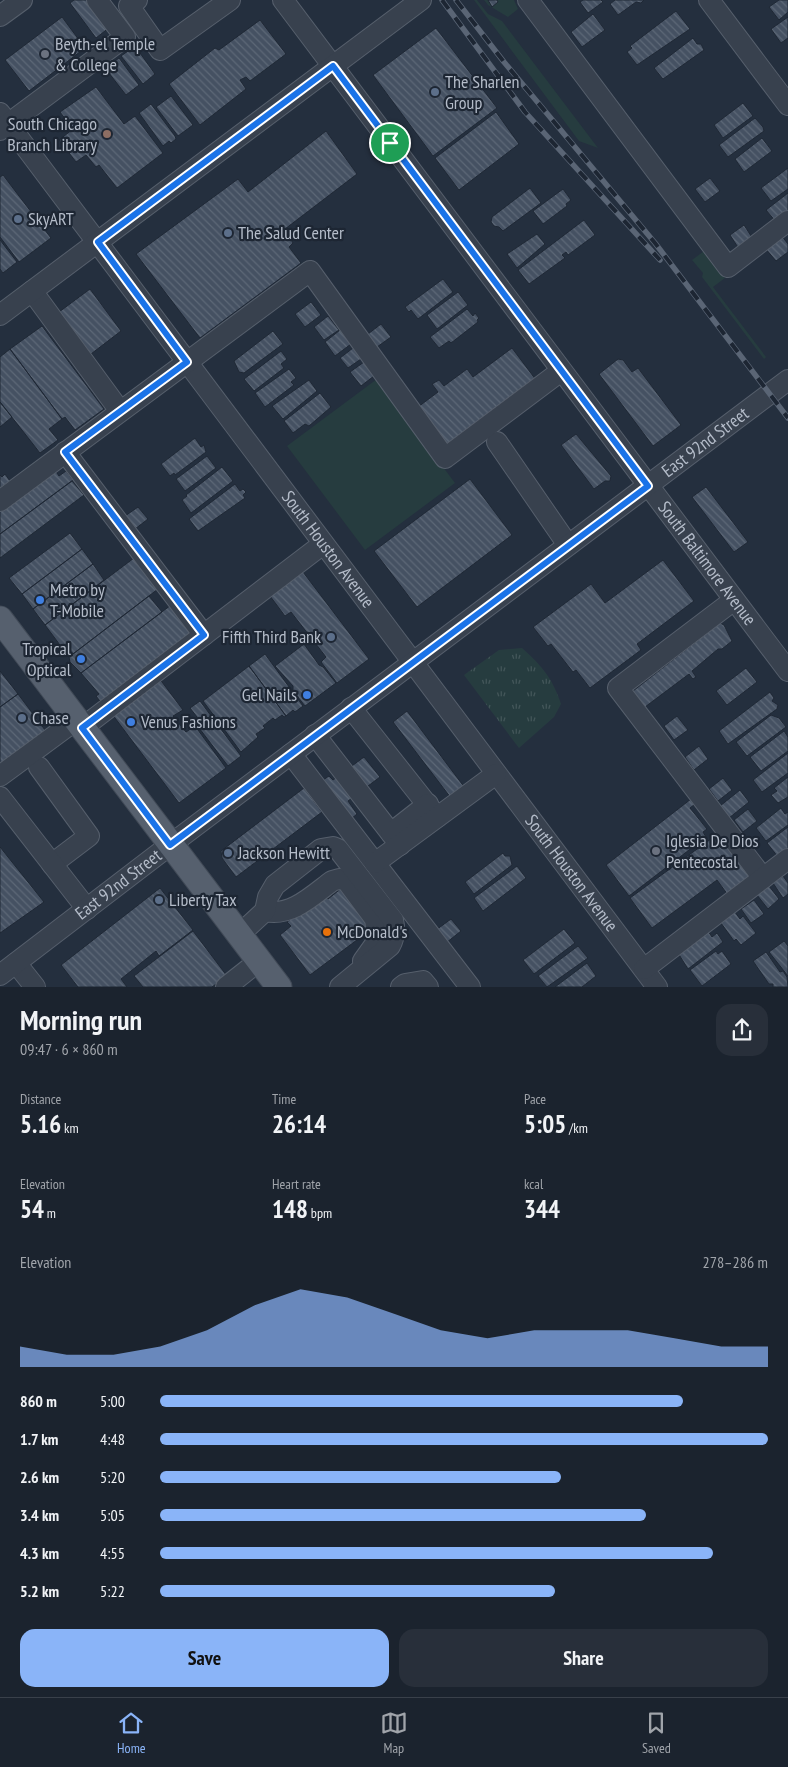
<!DOCTYPE html>
<meta charset="utf-8">
<style>
:root{--surface:#1b232e;--page:#282f3a;--text:#f1f3f6;--muted:#a0a4aa;--line:#39404a;--accent:#8ab4f8}
body{margin:0;font-family:"PT Sans Narrow",sans-serif;background:var(--page);color:var(--text);height:100vh;display:flex;flex-direction:column;font-size:19px;white-space:nowrap}
*{box-sizing:border-box;margin:0}
p{font-size:16px;color:var(--muted)}
.icon{flex:none;width:28px;height:28px;fill:none;stroke:currentColor;stroke-width:2;stroke-linecap:round;stroke-linejoin:round}
.map{position:relative;height:987px;overflow:hidden}
.panel{display:flex;flex-direction:column;background:var(--surface);flex:1}
.panel>*{flex:none}
.pin{position:absolute;display:grid;place-items:center;width:42px;height:42px;color:#fff;margin:-21px;border:2px solid #fff;border-radius:50%;box-shadow:0 1px 5px #0007}
.round{display:grid;place-items:center;flex:none;width:52px;height:52px;border-radius:15px;background:var(--page)}
.summary{display:flex;align-items:center;justify-content:space-between;height:85px;padding:0 20px}
h1{font-size:28px;font-weight:600;line-height:38px}
.stats{display:grid;grid-template-columns:repeat(3,1fr);gap:8px;height:85px;padding:5px 20px}
.stats div{display:grid;align-content:center}
.stats b{font-size:25px;font-weight:600}
.stats small{font-size:14px;font-weight:400}
.stats p{font-size:14px}
.chart{height:140px;padding:10px 20px}
.chart p{display:flex;justify-content:space-between}
.chart svg{width:100%;height:90px;margin-top:5px;fill:var(--accent);opacity:.7}
.action{display:flex;gap:10px;margin-top:auto;padding:10px 20px}
.action a{flex:1;height:58px;border-radius:15px;background:var(--accent);color:#111;font-size:20px;font-weight:600;line-height:58px;text-align:center}
.action a+a{background:var(--page);color:var(--text)}
ul{padding:0 20px;list-style:none;font-size:16px}
li{display:grid;grid-template-columns:80px 60px 1fr;align-items:center;height:38px}
li i{height:12px;border-radius:6px;background:var(--accent)}
.tabs{display:flex;justify-content:space-around;align-items:center;height:70px;border-top:1px solid var(--line);background:var(--surface);font-size:14px;color:var(--muted)}
.tabs a{display:grid;justify-items:center;gap:2px}
.tabs .active{color:var(--accent)}
.map>svg:first-child{display:block}
.grass{fill:url(#grass-tufts)}
.green{fill:#263c3f}
.building{fill:url(#building-back-hatch);stroke:#1f2835}
.lines{fill:none;stroke-linecap:round;stroke-linejoin:round}
.minor-casing{stroke:#565f6c;stroke-width:22}
.major-casing{stroke:#414a57;stroke-width:27}
.minor{stroke:#38414e;stroke-width:20}
.major{stroke:#56606e;stroke-width:25}
.rail-casing{stroke:#5a6575;stroke-width:5.5}
.rail{stroke:#1d2633;stroke-width:4;stroke-dasharray:11;stroke-linecap:butt}
.route-casing{stroke:#fff;stroke-width:10}
.route{stroke:#1a73e8;stroke-width:6}
.worship-dot{fill:#6b7280;stroke:#1d2633;stroke-width:2}
.service-dot{fill:#5c6f8a;stroke:#1d2633;stroke-width:2}
.education-dot{fill:#8d6e63;stroke:#1d2633;stroke-width:2}
.shop-dot{fill:#3f7fe0;stroke:#1d2633;stroke-width:2}
.food-dot{fill:#e8710a;stroke:#1d2633;stroke-width:2}
.labels{text-anchor:middle;stroke-width:4.5;stroke-linejoin:round;paint-order:stroke}
.poi-label{font-size:18px;fill:#b4bcc9;stroke:#1d2633;text-anchor:start}
.street-label{font-size:18px;fill:#b4bcc9;stroke:#1d2633}
</style>
<div class="map">
<svg width="788" height="987" viewBox="0 0 788 987">
<defs>
<pattern id="grass-tufts" width="24" height="20" patternUnits="userSpaceOnUse" patternTransform="scale(1.25)"><rect width="24" height="20" fill="#263c3f"/><path d="M3 7l-1-3M5 7V3M7 7l1-3M15 17l-1-3M17 17v-4M19 17l1-3" fill="none" stroke="#435659"/></pattern>
<pattern id="building-back-hatch" width="6" height="6" patternUnits="userSpaceOnUse" patternTransform="scale(1.25)"><rect width="6" height="6" fill="#455162"/><path d="M-1 5l2 2M0 0l6 6M5-1l2 2" fill="none" stroke="#5d6877"/></pattern>
</defs>
<rect width="100%" height="100%" fill="#242f3e"/>
<path class="grass" d="M522,648C543,667 552,678 561,704L554,717L519,748L464,675L499,650Z"/>
<path class="green" d="M474,0H477L488,14L502,21L598,148L579,141Z
M484,0H514L518,9L508,17L488,5Z
M704,251L725,278L713,287L766,357L764,359L702,277L703,273L692,260Z
M377,379L455,483L365,550L287,446Z"/>
<path class="building" d="M74,0H89L110,27L96,38L70,3Z
M488,0H497L498,2L492,7Z
M583,0H601L603,2L588,13L580,2Z
M615,0H644L641,3L636,2L618,15L610,4Z
M779,0H788V12L779,20L769,7Z
M676,11L690,29L637,65L627,52L632,48L630,46Z
M593,14L605,30L582,47L571,32Z
M62,17L85,48L29,91L5,60Z
M788,17V38L781,43L771,29Z
M260,20L286,54L250,81L246,77L240,80L246,89L200,125L169,84L215,48L219,50Z
M436,28L497,108L433,156L373,75Z
M693,38L697,44H701L704,50L663,79L654,68Z
M135,46L155,74L143,84L121,56Z
M119,58L139,85L126,95L105,68Z
M96,87L124,124L135,116L163,153L117,188L99,165L96,167L86,155L76,162L59,140L73,129L60,112Z
M171,96L193,125L178,136L156,107Z
M743,103L753,116L723,138L714,125Z
M151,104L175,136L176,139L171,143L169,141L163,146L139,113Z
M496,112L519,144L459,190L435,158Z
M755,118L763,127L764,131L728,157L719,145Z
M326,131L357,174L285,229L293,243L289,247L301,263L200,338L136,254L238,179L248,192Z
M762,138L772,151L744,172L735,159Z
M788,168V189L771,201L761,188Z
M3,175L51,238L19,262L0,237V177Z
M710,178L720,191L705,202L695,189Z
M530,188L541,203L503,231L499,227L494,226L491,222L492,217Z
M563,189L571,200L566,204L567,206L543,224L533,211Z
M788,193V215L777,223L766,210Z
M584,220L595,235L568,255L566,252L562,255L565,258L529,284L518,270Z
M744,225L753,239L739,249L730,235Z
M537,234L545,244L517,268L507,254Z
M781,235L788,244V252L776,261L765,248Z
M0,240L17,262L3,273L0,269Z
M443,279L453,292L418,319L411,310L409,312L405,307Z
M90,289L121,331L91,354L59,312Z
M458,292L468,305L437,329L427,315Z
M311,302L321,315L305,327L295,314Z
M467,309L473,316L475,313L479,318L477,320L478,322L451,343L449,341L439,348L430,337Z
M328,316L339,330L324,340L314,327Z
M381,324L391,337L377,347L368,334Z
M42,326L104,409L75,430L65,417L62,419L10,349Z
M340,330L351,344L335,356L325,342Z
M273,331L283,344L244,373L239,372L234,361Z
M353,348L361,359L348,368L340,358Z
M512,348L536,380L448,447L418,407L438,392L432,384L439,380L444,386L467,369L473,377Z
M10,349L62,419L49,429L58,440L40,453L0,402V357Z
M281,351L287,359L281,364L284,368L254,391L244,379Z
M618,359L623,360L632,372L638,368L681,425L653,446L599,374Z
M364,362L374,376L361,386L350,372Z
M289,369L296,378L291,382L294,385L265,407L255,393Z
M309,380L317,391L283,419L272,406Z
M320,393L331,407L309,426L305,424L293,433L284,421Z
M0,402L12,417L0,427Z
M576,434L611,476L610,481H605L594,489L561,445Z
M195,438L201,447L204,445L206,452L175,475L174,473L170,476L161,464Z
M207,456L216,468L185,491L176,479Z
M222,467L233,481L191,513L182,500L187,496L186,495Z
M55,470L59,476L66,471L73,480L0,534V512Z
M5,474L10,481L0,488V475L2,477Z
M470,479L512,535L417,607L374,551Z
M72,481L84,495L0,558V534Z
M235,484L240,491L243,489L246,492L243,495L245,498L198,531L189,519Z
M706,487L748,542L734,552L692,497Z
M138,507L148,519L135,529L125,516Z
M70,533L82,549L22,594L9,578Z
M82,549L93,564L33,609L22,594Z
M134,558L158,589L69,657L45,625Z
M663,560L694,601L637,644L641,650L590,688L576,670L573,672L551,644L548,646L533,627L591,584L605,603Z
M93,564L104,580L45,625L33,609Z
M303,572L369,659L337,683L321,662L326,657L291,612L285,616L270,596Z
M149,596L162,612L81,673L70,662L69,657Z
M171,605L192,633L104,702L100,701L96,696L99,694L81,673Z
M720,623L724,625L732,641L722,649H718L692,671L696,677L693,679L689,674L645,707L633,691Z
M304,644L319,665L323,667L336,683L305,706L293,691V686L275,666Z
M265,654L303,706L295,712L293,710L286,716L249,666Z
M249,666L286,716L284,717L282,715L275,720L273,718L263,726L265,728L256,734L258,737L241,752L203,701Z
M746,668L757,682L727,705L716,691Z
M0,671L18,694L0,707Z
M159,678L183,710L173,716L186,732L195,726L226,768L179,803L112,714Z
M770,692L774,698L772,701L778,705L777,709L728,744L719,731Z
M18,694L48,734L0,770V707Z
M200,701L241,756L228,766L193,720L197,717L190,708Z
M407,711L465,788L451,798L393,722Z
M771,715L779,718L786,727L747,756L736,742Z
M677,716L688,730L674,740L664,726Z
M784,731L788,737V751L761,771L750,757Z
M699,746L708,759L694,770L685,757Z
M788,753V773L762,792L753,780Z
M364,757L380,777L348,801L357,814L351,819L323,780L329,776L333,780Z
M788,777V797L778,803L771,795L777,791L774,788Z
M723,778L732,790L718,801L709,789Z
M304,788L322,812L236,877L222,858L221,851Z
M740,790L749,802L729,818L720,806Z
M691,799L695,804L690,808L707,829L703,832L706,837L629,896L606,865Z
M781,808L785,814L788,812V825L766,841L756,828Z
M748,809L757,821L743,832L734,820Z
M788,827V850L778,857L767,843Z
M719,833L751,877L728,895L717,880L652,928L630,898Z
M0,847L44,902L0,933Z
M503,853L505,856H510L512,865L474,894L465,882Z
M517,866L526,878L483,911L474,898Z
M783,876L788,883V894L783,898L773,883Z
M769,886L779,899L768,909L757,895Z
M343,887L373,928L310,975L280,935L291,926L287,922L324,894L328,899Z
M160,888L193,930L159,956L156,951L121,979L127,987H78L61,965Z
M754,900L764,914L751,923L741,909Z
M735,912L740,919L743,916L756,933L741,945L736,939L734,941L721,923Z
M451,919L461,931L446,943L436,930Z
M564,929L575,943L534,974L523,960Z
M193,931L227,976L212,987H143L134,976Z
M708,931L712,937L717,933L723,942L688,969L678,953Z
M784,941L788,946V976L769,952Z
M578,946L588,958L547,987L538,976Z
M716,951L718,954L722,951L731,964L702,986L690,970Z
M766,952L780,972L783,971L787,977L788,987H773V984H769L753,961Z
M587,963L596,976L582,987H555Z"/>
<g class="lines">
<g class="minor-casing">
<g id="minor">
<path d="M137,0L129,6L160,50L230,0"/>
<path id="s1" d="M283,0L788,671"/>
<path d="M528,0L728,267L788,221"/>
<path d="M709,0L788,105"/>
<path d="M0,16L22,0"/>
<path id="s2" d="M0,113L657,987"/>
<path d="M0,130L125,37L97,0"/>
<path d="M32,291L120,411"/>
<path d="M0,315L421,0"/>
<path d="M497,442L568,545"/>
<path d="M65,452L204,635"/>
<path d="M0,501L310,271L445,458L561,371"/>
<path d="M734,600L618,688L763,878"/>
<path d="M351,708L437,817"/>
<path d="M82,728L323,544"/>
<path d="M315,735L400,845"/>
<path d="M291,754L470,987"/>
<path d="M39,767L89,836L52,864"/>
<path d="M0,776L76,720"/>
<path d="M0,797L87,909"/>
<path d="M391,833L428,804"/>
<path d="M375,863L496,774"/>
<path d="M265,911C291,917 312,896 332,881L339,879L346,880L375,919L378,940L363,961"/>
<path d="M239,935L265,911L268,897L275,885L321,849L333,847L338,849L393,920C395,929 395,937 390,946L340,987"/>
<path d="M16,963L35,987"/>
<path d="M644,969L788,859"/>
<path id="s3" d="M0,975L170,845L788,380"/>
<path d="M226,987L259,961"/>
<path d="M401,987L405,984L423,981L428,987"/>
</g>
</g>
<g class="major-casing">
<path id="major" d="M0,619L279,987"/>
</g>
<use href="#minor" class="minor"/>
<use href="#major" class="major"/>
<g class="rail-casing">
<path id="rail" d="M442,0L525,112L660,260
M456,0L504,62L655,243L788,418"/>
</g>
<use href="#rail" class="rail"/>
</g>
<g class="lines">
<g class="route-casing">
<path id="route" d="M333,66L648,486L170,845L82,728L204,635L65,452L187,362L98,242Z"/>
</g>
<use href="#route" class="route"/>
</g>
<g class="worship-dot">
<circle cx="45" cy="54" r="5"/>
<circle cx="656" cy="851" r="5"/>
</g>
<g class="service-dot">
<circle cx="435" cy="92" r="5"/>
<circle cx="18" cy="219" r="5"/>
<circle cx="228" cy="233" r="5"/>
<circle cx="331" cy="637" r="5"/>
<circle cx="22" cy="718" r="5"/>
<circle cx="228" cy="853" r="5"/>
<circle cx="159" cy="900" r="5"/>
</g>
<circle class="education-dot" cx="107" cy="134" r="5"/>
<g class="shop-dot">
<circle cx="40" cy="600" r="5"/>
<circle cx="81" cy="659" r="5"/>
<circle cx="307" cy="695" r="5"/>
<circle cx="131" cy="722" r="5"/>
</g>
<circle class="food-dot" cx="327" cy="932" r="5"/>
<g class="labels">
<g class="poi-label">
<text x="55" y="50">Beyth-el Temple<tspan x="55" dy="21">&amp; College</tspan></text>
<text x="445" y="88">The Sharlen<tspan x="445" dy="21">Group</tspan></text>
<text x="97" y="130" text-anchor="end">South Chicago<tspan x="97" dy="21">Branch Library</tspan></text>
<text x="28" y="225">SkyART</text>
<text x="238" y="239">The Salud Center</text>
<text x="50" y="596">Metro by<tspan x="50" dy="21">T-Mobile</tspan></text>
<text x="321" y="643" text-anchor="end">Fifth Third Bank</text>
<text x="71" y="655" text-anchor="end">Tropical<tspan x="71" dy="21">Optical</tspan></text>
<text x="297" y="701" text-anchor="end">Gel Nails</text>
<text x="32" y="724">Chase</text>
<text x="141" y="728">Venus Fashions</text>
<text x="666" y="847">Iglesia De Dios<tspan x="666" dy="21">Pentecostal</tspan></text>
<text x="238" y="859">Jackson Hewitt</text>
<text x="169" y="906">Liberty Tax</text>
<text x="337" y="938">McDonald's</text>
</g>
<g class="street-label">
<text dy="6" stroke="none"><textPath href="#s3" startOffset="884">East 92nd Street</textPath></text>
<text dy="6" stroke="none"><textPath href="#s2" startOffset="546">South Houston Avenue</textPath></text>
<text dy="6" stroke="none"><textPath href="#s1" startOffset="705">South Baltimore Avenue</textPath></text>
<text dy="6" stroke="none"><textPath href="#s2" startOffset="951">South Houston Avenue</textPath></text>
<text dy="6" stroke="none"><textPath href="#s3" startOffset="149">East 92nd Street</textPath></text>
</g>
</g>
</svg>
<div class="pin" style="left:390px;top:143px;background:#1e9e55"><svg class="icon" aria-label="arrive" viewBox="0 0 24 24"><path d="M6 21V4h12l-3 4 3 4H6"/></svg></div>
</div>
<section class="panel">
<div class="summary"><div><h1>Morning run</h1><p>09:47 · 6 × 860 m</p></div><a class="round"><svg class="icon" aria-label="share" viewBox="0 0 24 24"><path d="M12 15V3M7 8l5-5 5 5M5 13v7h14v-7"/></svg></a></div>
<div class="stats">
<div><p>Distance</p><b>5.16<small> km</small></b></div>
<div><p>Time</p><b>26:14</b></div>
<div><p>Pace</p><b>5:05<small> /km</small></b></div>
</div>
<div class="stats">
<div><p>Elevation</p><b>54<small> m</small></b></div>
<div><p>Heart rate</p><b>148<small> bpm</small></b></div>
<div><p>kcal</p><b>344</b></div>
</div>
<div class="chart"><p><span>Elevation</span>278–286 m</p>
<svg viewBox="0 0 160 44" preserveAspectRatio="none"><path d="M0 44V34L10 38L20 38L30 34L40 26L50 14L60 6L70 10L80 18L90 26L100 30L110 26L120 26L130 26L140 30L150 34L160 34V44z"/></svg>
</div>
<ul>
<li><b>860 m</b>5:00<i style="width:86%"></i></li>
<li><b>1.7 km</b>4:48<i style="width:100%"></i></li>
<li><b>2.6 km</b>5:20<i style="width:66%"></i></li>
<li><b>3.4 km</b>5:05<i style="width:80%"></i></li>
<li><b>4.3 km</b>4:55<i style="width:91%"></i></li>
<li><b>5.2 km</b>5:22<i style="width:65%"></i></li>
</ul>
<div class="action"><a>Save</a><a>Share</a></div>
</section>
<nav class="tabs">
<a class="active"><svg class="icon" aria-label="home" viewBox="0 0 24 24"><path d="M3 11l9-7 9 7M6 9v11h12V9"/></svg>Home</a>
<a><svg class="icon" aria-label="map" viewBox="0 0 24 24"><path d="M3 6l6-2 6 2 6-2v14l-6 2-6-2-6 2zM9 4v14M15 6v14"/></svg>Map</a>
<a><svg class="icon" aria-label="saved" viewBox="0 0 24 24"><path d="M7 4h10v16l-5-4-5 4z"/></svg>Saved</a>
</nav>
